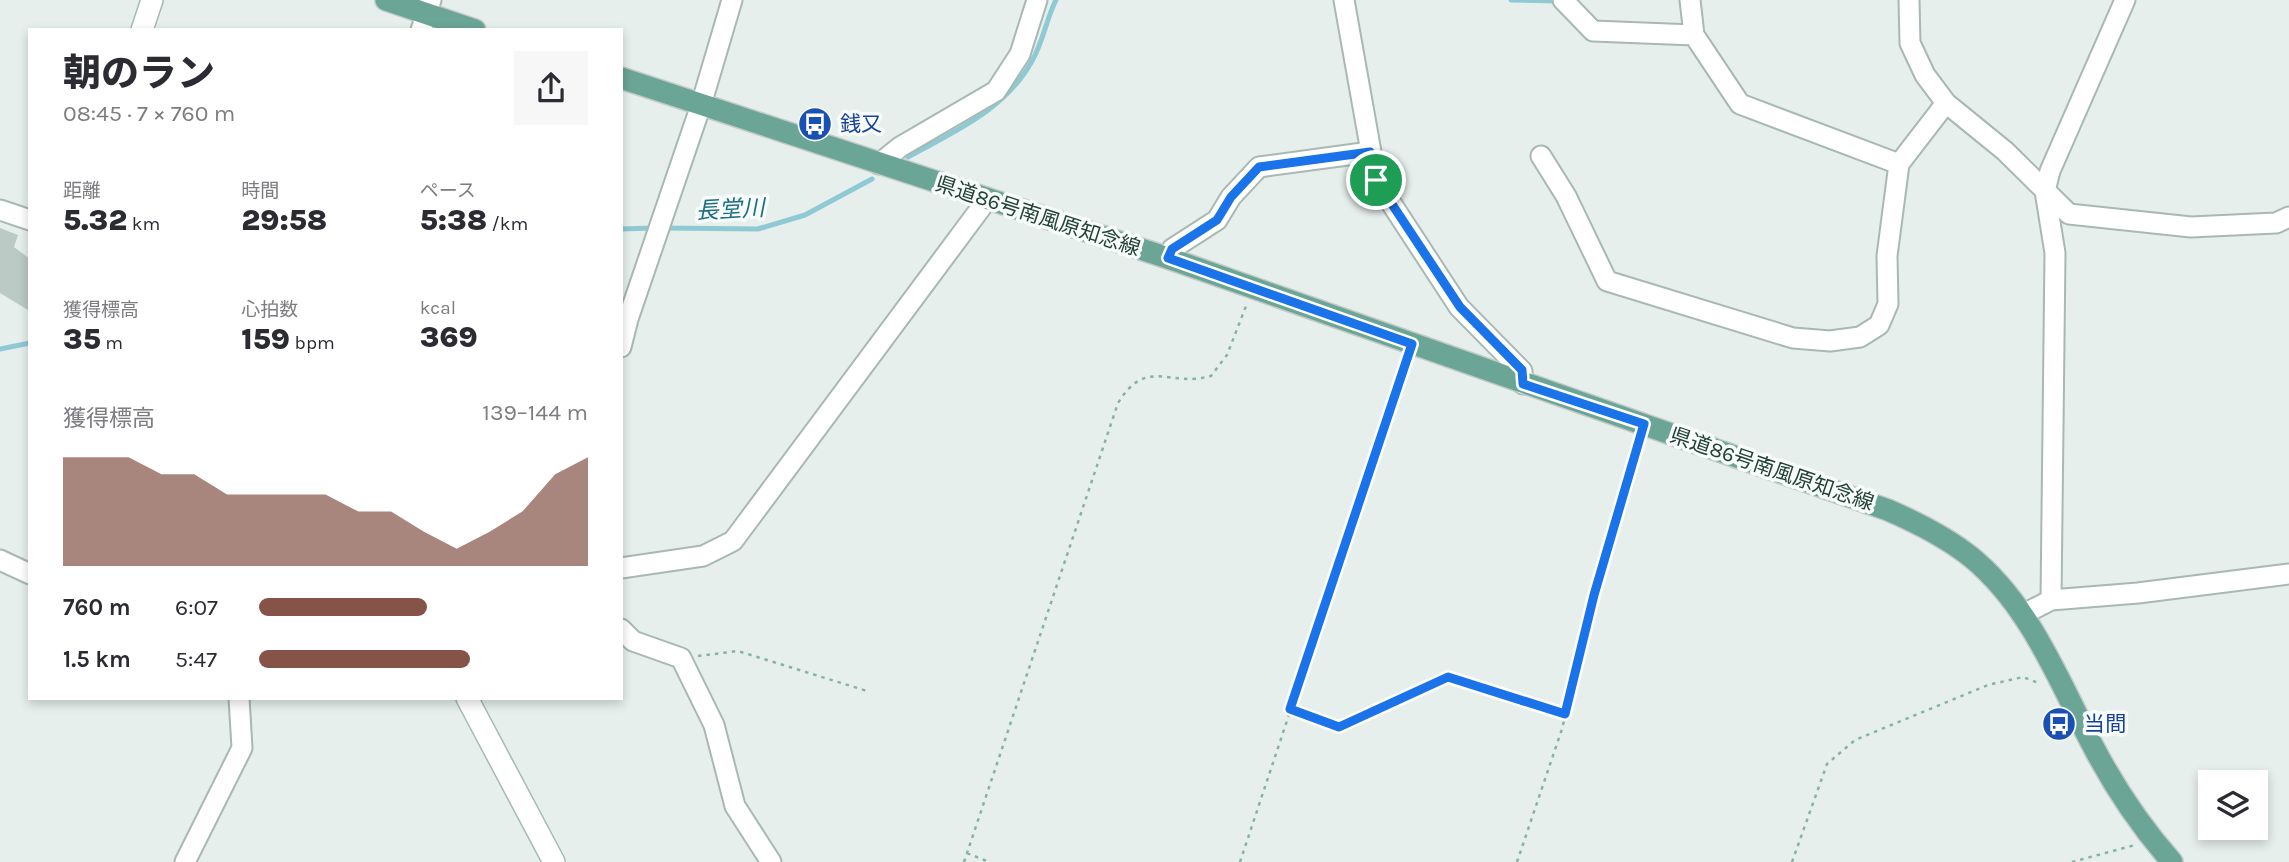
<!DOCTYPE html>
<html lang="ja">
<meta charset="utf-8">
<style>
:root{--surface:#fff;--page:#f7f7f7;--text:#2b2b33;--muted:#7c7c81;--accent:#855347}
body{margin:0;font-family:Karla,"Noto Sans JP",sans-serif;background:var(--page);color:var(--text);height:100vh;display:flex;flex-direction:column;font-size:26px;white-space:nowrap}
*{box-sizing:border-box;margin:0}
p{font-size:23px;color:var(--muted)}
.icon{flex:none;width:38px;height:38px;fill:none;stroke:currentColor;stroke-width:2;stroke-linecap:round;stroke-linejoin:round}
.map{position:relative;flex:1;overflow:hidden}
.details{position:absolute;left:28px;top:28px;width:595px;height:672px;display:flex;flex-direction:column;background:var(--surface);border-radius:0px;box-shadow:0 4px 10px #0003}
.details>*{flex:none}
.controls{position:absolute;left:2198px;top:770px;display:grid;gap:14px}
.controls a{display:grid;place-items:center;width:70px;height:70px;border-radius:0px;background:var(--surface);box-shadow:0 4px 10px #0003;font-size:35px}
.pin{position:absolute;display:grid;place-items:center;width:60px;height:60px;color:#fff;margin:-30px;border:4px solid #fff;border-radius:50%;box-shadow:0 2px 7px #0007}
.round{display:grid;place-items:center;flex:none;width:74px;height:74px;border-radius:0px;background:var(--page)}
.overview{display:flex;align-items:center;justify-content:space-between;height:119px;padding:0 35px}
h1{font-size:38px;font-weight:800;line-height:52px}
.stats{display:grid;grid-template-columns:repeat(3,1fr);gap:10px;height:119px;padding:7px 35px}
.stats div{display:grid;align-content:center}
.stats b{font-size:30px;font-weight:800}
.stats small{font-size:19px;font-weight:400}
.stats p{font-size:19px}
.chart{height:196px;padding:14px 35px}
.chart p{display:flex;justify-content:space-between}
.chart svg{width:100%;height:126px;margin-top:7px;fill:var(--accent);opacity:.7}
ul{padding:0 35px;list-style:none;font-size:23px}
li{display:grid;grid-template-columns:112px 84px 1fr;align-items:center;height:52px}
li i{height:18px;border-radius:9px;background:var(--accent)}
.map>svg:first-child{display:block}
.lines{fill:none;stroke-linecap:round;stroke-linejoin:round}
.stream{stroke:#8ec9d4;stroke-width:5}
.building{fill:#bbcac4}
.street-casing{stroke:#a8b8b2;stroke-width:23}
.secondary-casing{stroke:#a4bbb3;stroke-width:24}
.primary-casing{stroke:#c2cac8;stroke-width:24}
.path{stroke:#86b3a5;stroke-width:2.5;stroke-dasharray:3.5 5;stroke-linecap:butt}
.street{stroke:#fff;stroke-width:19}
.secondary{stroke:#fff;stroke-width:21}
.primary{stroke:#6aa596;stroke-width:21}
.route-casing{stroke:#fff;stroke-width:14}
.route{stroke:#1a73e8;stroke-width:9}
.labels{text-anchor:middle;stroke-width:7;stroke-linejoin:round;paint-order:stroke}
.transit-label{font-size:21px;fill:#164399;stroke:#f7fbf9;text-anchor:start}
.street-label{font-size:21px;fill:#24423a;stroke:#f7fbf9}
.water-label{font-size:23px;font-style:italic;fill:#1c6f80;stroke:#f7fbf9}
</style>
<div class="map">
<svg width="2289" height="862" viewBox="0 0 2289 862">
<rect width="100%" height="100%" fill="#e6efeb"/>
<g class="lines">
<path class="stream" d="M1511,0L1558,1
M908,157C955,131 1005,110 1032,61C1043,42 1046,20 1056,0
M663,228L758,229L805,215L872,179
M621,229L653,228
M0,349L30,343"/>
</g>
<path class="building" d="M0,228L18,235L14,247L30,259L28,310L0,293Z"/>
<g class="lines">
<g class="street-casing">
<path id="street" d="M1344,0L1376,180L1459,307L1522,371L1523,384
M1563,0L1593,31L1694,35
M1690,0L1694,35L1740,104L1899,164L1946,103
M1909,0L1910,43L1925,75L1946,103L2005,151L2069,214L2191,227L2276,223L2289,217
M421,30L431,0
M1541,156L1566,196L1607,281L1793,338L1830,341L1860,337L1879,325L1888,304L1887,256L1899,164
M879,164L900,147L996,91L1020,54L1037,0
M0,210L30,220
M1168,258L1172,249L1217,220L1231,197L1259,167L1370,152
M621,347L628,319L701,105L732,0
M0,560L30,574
M621,568L703,556L733,541L986,201
M2051,600L2055,253L2045,191L2050,171L2125,0
M2022,615L2051,600L2138,593L2289,574
M621,629L633,641L681,658L714,725L735,806L771,862
M185,862L242,748L239,698"/>
</g>
<g class="secondary-casing">
<path id="secondary" d="M142,30L152,0
M467,698L554,862"/>
</g>
<g class="primary-casing">
<path id="primary" d="M386,0L475,30
M621,78L1168,258L1888,510C1918,523 1946,537 1971,557C2031,606 2059,682 2094,748C2115,788 2142,828 2172,862"/>
</g>
<path class="path" d="M698,656L738,651L867,691
M1290,709L1339,727L1448,677L1565,714
M967,853L989,862
M964,862L1118,403C1147,356 1169,388 1211,376L1227,355L1246,306
M1240,862L1407,360
M1517,862L1562,729L1594,595L1639,442
M1792,862L1827,764L1855,740L1988,685L2023,677L2041,684
M2072,862L2135,845"/>
<use href="#street" class="street"/>
<use href="#secondary" class="secondary"/>
<use href="#primary" class="primary"/>
</g>
<g class="lines">
<g class="route-casing">
<path id="route" d="M1370,152L1376,180L1460,307L1522,370L1523,384L1644,424L1594,595L1565,714L1448,677L1339,727L1290,709L1412,344L1168,258L1172,249L1217,220L1231,197L1259,167Z"/>
</g>
<use href="#route" class="route"/>
</g>
<defs>
<g id="bus-disc" transform="scale(1.75)"><circle r="9.5" fill="#1a4fb4" stroke="#f7fbf9"/><path d="M-5-6H5V4H4V6H2V4H-2V6H-4V4H-5ZM-3.5-4V0h7V-4ZM-3.5 1.2v1.5H-2V1.2ZM2 1.2v1.5H3.5V1.2Z" fill="#fff"/></g>
</defs>
<g fill-rule="evenodd">
<use href="#bus-disc" x="815" y="124"/>
<use href="#bus-disc" x="2059" y="724"/>
</g>
<g class="labels">
<g class="transit-label">
<text x="840" y="131">銭又</text>
<text x="2084" y="731">当間</text>
</g>
<g class="street-label">
<text transform="translate(1038 216) rotate(18)" y="7">県道86号南風原知念線</text>
<text transform="translate(1772 469) rotate(19)" y="7">県道86号南風原知念線</text>
</g>
<g class="water-label">
<text transform="translate(730 209) rotate(-3)" y="8">長堂川</text>
</g>
</g>
</svg>
<div class="controls">
<a><svg class="icon" aria-label="layers" viewBox="0 0 24 24"><path d="M12 4l9 5-9 5-9-5zM3 14l9 5 9-5"/></svg></a>
</div>
<div class="pin" style="left:1376px;top:180px;background:#1e9e55"><svg class="icon" aria-label="arrive" viewBox="0 0 24 24"><path d="M6 21V4h12l-3 4 3 4H6"/></svg></div>
<section class="details">
<div class="overview"><div><h1>朝のラン</h1><p>08:45 · 7 × 760 m</p></div><a class="round"><svg class="icon" aria-label="share" viewBox="0 0 24 24"><path d="M12 15V3M7 8l5-5 5 5M5 13v7h14v-7"/></svg></a></div>
<div class="stats">
<div><p>距離</p><b>5.32<small> km</small></b></div>
<div><p>時間</p><b>29:58</b></div>
<div><p>ペース</p><b>5:38<small> /km</small></b></div>
</div>
<div class="stats">
<div><p>獲得標高</p><b>35<small> m</small></b></div>
<div><p>心拍数</p><b>159<small> bpm</small></b></div>
<div><p>kcal</p><b>369</b></div>
</div>
<div class="chart"><p><span>獲得標高</span>139–144 m</p>
<svg viewBox="0 0 160 44" preserveAspectRatio="none"><path d="M0 44V6L10 6L20 6L30 12L40 12L50 19L60 19L70 19L80 19L90 25L100 25L110 32L120 38L130 32L140 25L150 12L160 6V44z"/></svg>
</div>
<ul>
<li><b>760 m</b>6:07<i style="width:51%"></i></li>
<li><b>1.5 km</b>5:47<i style="width:64%"></i></li>
</ul>
</section>
</div>
